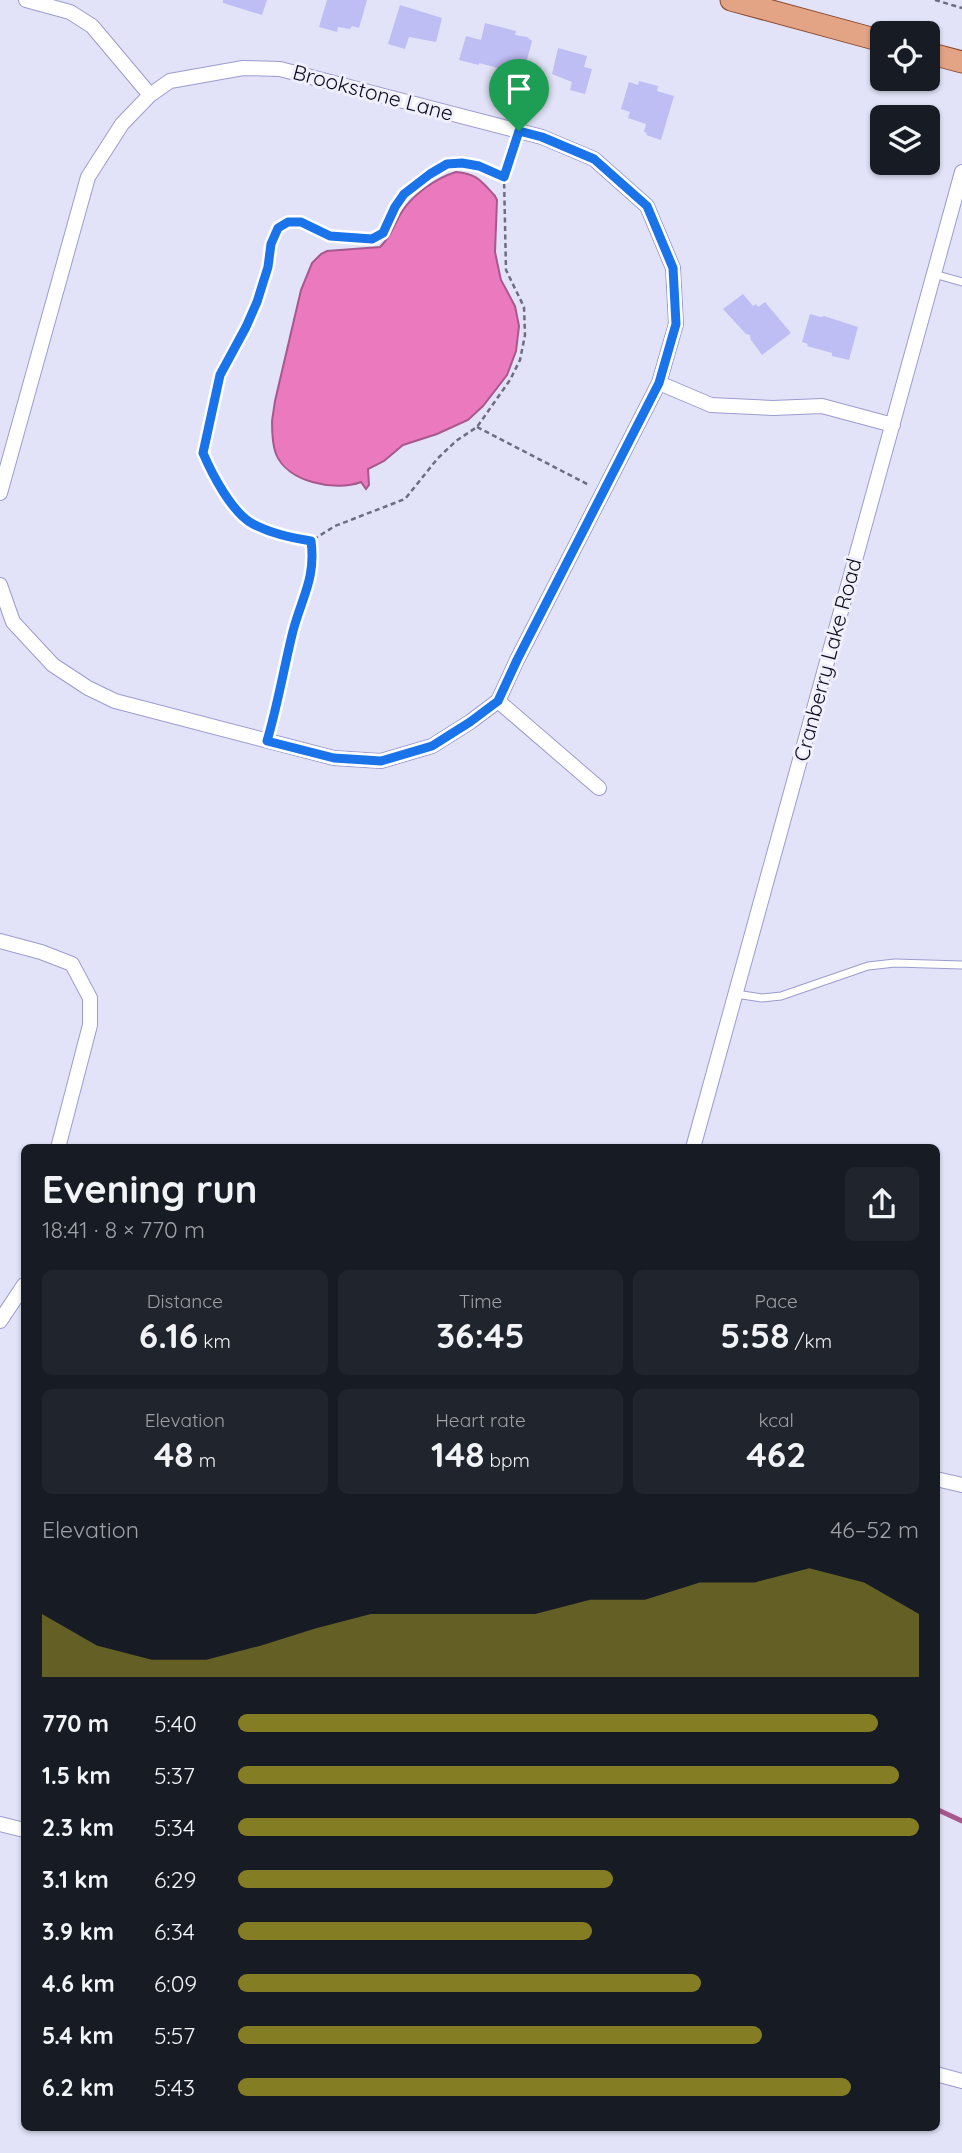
<!DOCTYPE html>
<meta charset="utf-8">
<style>
:root{--surface:#171b24;--page:#20242c;--text:#f1f3f6;--muted:#9ea1a6;--accent:#857d24}
body{margin:0;font-family:Quicksand,sans-serif;background:var(--page);color:var(--text);height:100vh;display:flex;flex-direction:column;font-size:26px;white-space:nowrap}
*{box-sizing:border-box;margin:0}
p{font-size:23px;color:var(--muted)}
.icon{flex:none;width:38px;height:38px;fill:none;stroke:currentColor;stroke-width:2;stroke-linecap:round;stroke-linejoin:round}
.map{position:relative;flex:1;overflow:hidden}
.details{position:absolute;left:21px;top:1144px;width:919px;height:987px;display:flex;flex-direction:column;background:var(--surface);border-radius:10px;box-shadow:0 2px 5px #0004}
.details>*{flex:none}
.controls{position:absolute;left:870px;top:21px;display:grid;gap:14px}
.controls a{display:grid;place-items:center;width:70px;height:70px;border-radius:10px;background:var(--surface);box-shadow:0 2px 5px #0004;font-size:35px}
.pin{position:absolute;display:grid;place-items:center;width:60px;height:60px;color:#fff;margin:-72px -30px;border-radius:50% 50% 50% 0;rotate:-45deg;box-shadow:0 0 7px #0007}
.pin .icon{rotate:45deg}
.round{display:grid;place-items:center;flex:none;width:74px;height:74px;border-radius:10px;background:var(--page)}
.headline{display:flex;align-items:center;justify-content:space-between;height:119px;padding:0 21px}
h1{font-size:38px;font-weight:700;line-height:52px}
.stats{display:grid;grid-template-columns:repeat(3,1fr);gap:10px;height:119px;padding:7px 21px}
.stats div{display:grid;align-content:center;border-radius:10px;background:var(--page);text-align:center}
.stats b{font-size:35px;font-weight:700}
.stats small{font-size:19px;font-weight:400}
.stats p{font-size:19px}
.chart{height:196px;padding:14px 21px}
.chart p{display:flex;justify-content:space-between}
.chart svg{width:100%;height:126px;margin-top:7px;fill:var(--accent);opacity:.7}
ul{padding:0 21px;list-style:none;font-size:23px}
li{display:grid;grid-template-columns:112px 84px 1fr;align-items:center;height:52px}
li i{height:18px;border-radius:9px;background:var(--accent)}
.map>svg:first-child{display:block}
.water{fill:#ea79bd;stroke:#a7588d;stroke-width:2}
.lines{fill:none;stroke-linecap:round;stroke-linejoin:round}
.stream{stroke:#a7588d;stroke-width:5}
.building{fill:#bfbef4}
.service-casing{stroke:#9c9cd0;stroke-width:9}
.minor-casing{stroke:#9c9cd0;stroke-width:16}
.primary-casing{stroke:#8b472d;stroke-width:23}
.path{stroke:#6d6c80;stroke-width:2.5;stroke-dasharray:5 3.5;stroke-linecap:butt}
.service{stroke:#fff;stroke-width:7}
.minor{stroke:#fff;stroke-width:14}
.primary{stroke:#e3a486;stroke-width:21}
.route-casing{stroke:#fff;stroke-width:14}
.route{stroke:#1a73e8;stroke-width:9}
.labels{text-anchor:middle;stroke-width:6;stroke-linejoin:round;paint-order:stroke}
.street-label{font-size:21px;fill:#0c0b1d;stroke:#f0f0fc}
</style>
<div class="map">
<svg width="962" height="2153" viewBox="0 0 962 2153">
<rect width="100%" height="100%" fill="#e2e2f8"/>
<path class="water" d="M456,172C478,174 481,181 495,196L497,200L495,252L499,271L501,280L515,306L519,326L516,351L507,375L483,406L468,420L437,434L403,445L384,461L368,469L369,485L366,489L361,482C336,492 287,482 276,454C272,444 272,431 272,421L275,401L301,290L312,263L321,254L327,251L380,247C391,237 394,225 401,213C412,195 436,178 456,172Z"/>
<g class="lines">
<path class="stream" d="M936,1809L962,1821"/>
</g>
<path class="building" d="M223,0H267L262,15L223,3Z
M327,0H367L359,28L352,26L350,29L338,27L337,32L319,27Z
M400,5L442,18L436,42L409,37L405,49L388,44Z
M485,23L516,31L515,35L527,37L532,41L524,71L518,70L517,73L479,63V65L459,60L466,36L481,40Z
M558,48L587,56L584,67L592,69L585,94L570,90L572,82L552,74Z
M639,81L658,86L657,91L674,96L661,140L646,135L647,133L644,132L646,124L628,118L630,112L621,109L629,82L638,85Z
M743,294L753,306L756,304L758,307L765,302L791,333L762,355L751,340L750,335L746,334L723,309Z
M810,314L821,317L824,316L858,327L849,360L832,356V353L807,346L808,344L802,342Z"/>
<g class="lines">
<g class="service-casing">
<path id="service" d="M934,274L962,282
M736,994L762,998L781,996L868,966L895,963L962,965"/>
</g>
<g class="minor-casing">
<path id="minor" d="M26,0L70,12L92,26L150,95
M659,383L711,405L773,408L822,406L893,425
M0,493L88,177L122,124L150,95L170,81L243,68L280,69L542,137L594,159L647,206L673,268L676,324L659,383L517,660L498,701L470,722L432,746L381,761L334,758L115,701L88,688L53,665L13,622L0,585
M498,701L599,788
M0,941L41,952L72,964L90,998V1025L58,1148
M693,1148L962,172
M0,1321L24,1285
M936,1479L962,1485
M0,1824L24,1830
M936,2074L962,2081"/>
</g>
<g class="primary-casing">
<path id="primary" d="M731,0L882,41
M928,53L962,62"/>
</g>
<path class="path" d="M935,0L962,8
M462,163L479,166L504,177L506,270L524,307L525,335L520,360L510,380L477,427L456,441L438,458L405,499L335,526L311,541C291,538 270,533 253,524C232,513 211,474 203,453L220,375L246,327L257,302L268,267L271,244L278,228C300,216 307,226 328,235C339,239 359,241 371,239C388,236 389,218 396,206C405,190 429,171 446,165C451,163 457,163 462,163Z
M504,177L515,144
M477,427L589,485
M272,725L294,627L303,604L310,577L312,554L311,541"/>
<use href="#service" class="service"/>
<use href="#minor" class="minor"/>
<use href="#primary" class="primary"/>
</g>
<g class="lines">
<g class="route-casing">
<path id="route" d="M519,131L542,137L594,159L647,206L673,268L676,324L659,383L517,660L498,701L470,722L432,746L381,761L334,758L267,741C278,704 284,667 293,631C302,597 316,578 311,541C291,538 270,533 253,524C232,513 212,474 203,453L220,375L246,327L257,302L268,267L271,244L278,228L288,222H301L330,236L372,239L383,233L395,207L404,194L430,174L447,164L462,163L479,166L504,177Z"/>
</g>
<use href="#route" class="route"/>
</g>
<g class="labels">
<g class="street-label">
<text transform="translate(373 93) rotate(15)" y="7">Brookstone Lane</text>
<text transform="translate(828 660) rotate(-75)" y="7">Cranberry Lake Road</text>
</g>
</g>
</svg>
<div class="controls">
<a><svg class="icon" aria-label="locate" viewBox="0 0 24 24"><circle cx="12" cy="12" r="6"/><path d="M12 2v4M12 18v4M2 12h4M18 12h4"/></svg></a>
<a><svg class="icon" aria-label="layers" viewBox="0 0 24 24"><path d="M12 4l9 5-9 5-9-5zM3 14l9 5 9-5"/></svg></a>
</div>
<div class="pin" style="left:519px;top:131px;background:#1e9e55"><svg class="icon" aria-label="arrive" viewBox="0 0 24 24"><path d="M6 21V4h12l-3 4 3 4H6"/></svg></div>
<section class="details">
<div class="headline"><div><h1>Evening run</h1><p>18:41 · 8 × 770 m</p></div><a class="round"><svg class="icon" aria-label="share" viewBox="0 0 24 24"><path d="M12 15V3M7 8l5-5 5 5M5 13v7h14v-7"/></svg></a></div>
<div class="stats">
<div><p>Distance</p><b>6.16<small> km</small></b></div>
<div><p>Time</p><b>36:45</b></div>
<div><p>Pace</p><b>5:58<small> /km</small></b></div>
</div>
<div class="stats">
<div><p>Elevation</p><b>48<small> m</small></b></div>
<div><p>Heart rate</p><b>148<small> bpm</small></b></div>
<div><p>kcal</p><b>462</b></div>
</div>
<div class="chart"><p><span>Elevation</span>46–52 m</p>
<svg viewBox="0 0 160 44" preserveAspectRatio="none"><path d="M0 44V22L10 33L20 38L30 38L40 33L50 27L60 22L70 22L80 22L90 22L100 17L110 17L120 11L130 11L140 6L150 11L160 22V44z"/></svg>
</div>
<ul>
<li><b>770 m</b>5:40<i style="width:94%"></i></li>
<li><b>1.5 km</b>5:37<i style="width:97%"></i></li>
<li><b>2.3 km</b>5:34<i style="width:100%"></i></li>
<li><b>3.1 km</b>6:29<i style="width:55%"></i></li>
<li><b>3.9 km</b>6:34<i style="width:52%"></i></li>
<li><b>4.6 km</b>6:09<i style="width:68%"></i></li>
<li><b>5.4 km</b>5:57<i style="width:77%"></i></li>
<li><b>6.2 km</b>5:43<i style="width:90%"></i></li>
</ul>
</section>
</div>
